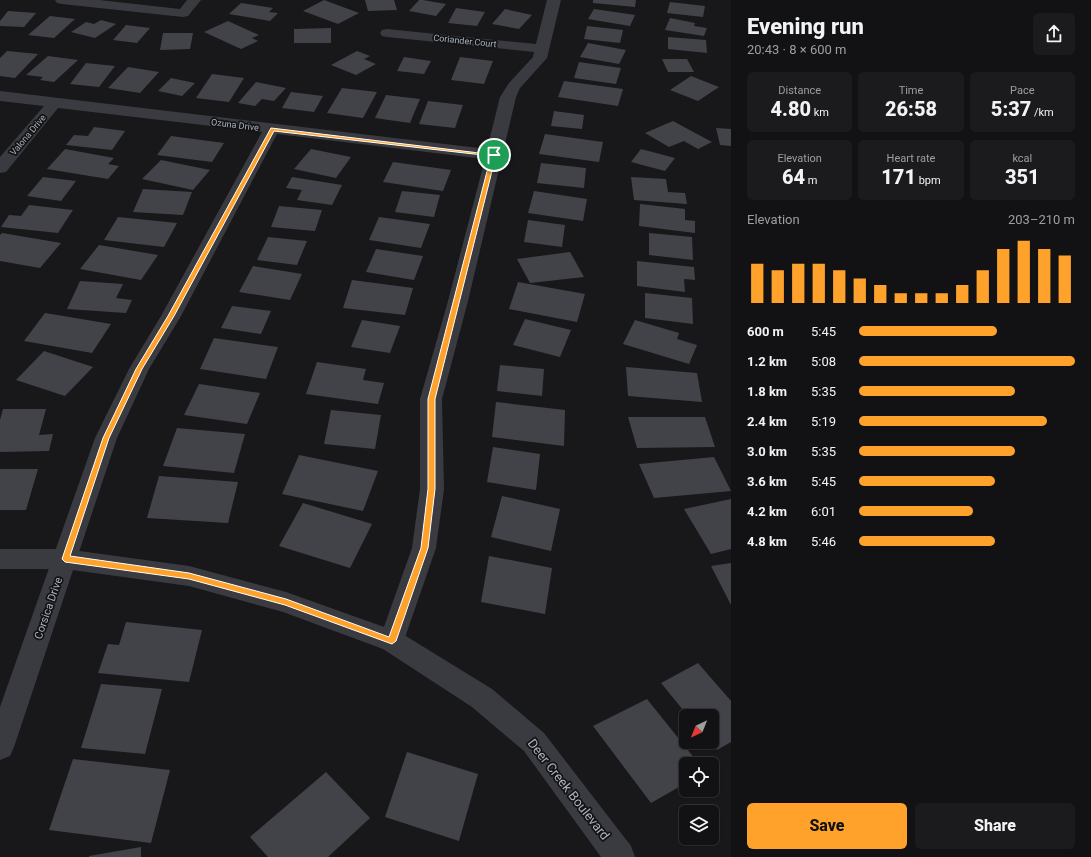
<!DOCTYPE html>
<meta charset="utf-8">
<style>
:root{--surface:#121214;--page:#1b1b1d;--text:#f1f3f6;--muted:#9c9ea0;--line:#313234;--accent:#ffa22c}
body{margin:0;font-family:Roboto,sans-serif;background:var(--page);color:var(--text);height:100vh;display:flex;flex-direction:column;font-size:15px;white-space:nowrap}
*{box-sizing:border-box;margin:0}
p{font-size:13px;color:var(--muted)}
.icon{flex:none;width:22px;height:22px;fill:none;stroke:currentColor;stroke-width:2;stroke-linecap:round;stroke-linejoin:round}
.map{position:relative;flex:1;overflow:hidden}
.drawer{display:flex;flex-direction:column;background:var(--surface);width:360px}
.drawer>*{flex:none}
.needle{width:26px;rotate:223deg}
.controls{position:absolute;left:679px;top:709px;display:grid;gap:8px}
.controls a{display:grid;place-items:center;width:40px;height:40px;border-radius:6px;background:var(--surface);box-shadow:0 1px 3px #0004,0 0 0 1px var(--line);font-size:20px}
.pin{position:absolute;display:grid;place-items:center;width:34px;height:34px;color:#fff;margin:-17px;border:2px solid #fff;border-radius:50%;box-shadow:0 1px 4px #0007}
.round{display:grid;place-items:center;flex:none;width:42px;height:42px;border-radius:6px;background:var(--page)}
.summary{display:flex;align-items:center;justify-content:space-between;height:68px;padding:0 16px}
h1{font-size:22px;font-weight:800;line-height:30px}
.stats{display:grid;grid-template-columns:repeat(3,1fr);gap:6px;height:68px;padding:4px 16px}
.stats div{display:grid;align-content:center;border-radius:6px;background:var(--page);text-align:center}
.stats b{font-size:20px;font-weight:800}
.stats small{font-size:11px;font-weight:400}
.stats p{font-size:11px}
.chart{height:112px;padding:8px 16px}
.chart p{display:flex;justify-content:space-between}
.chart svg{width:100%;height:72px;margin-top:4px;stroke:var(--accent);stroke-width:6}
.cta{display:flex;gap:8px;margin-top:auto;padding:8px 16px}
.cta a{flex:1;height:46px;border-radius:6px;background:var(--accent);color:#111;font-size:16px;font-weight:800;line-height:46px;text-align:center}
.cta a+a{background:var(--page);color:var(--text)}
ul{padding:0 16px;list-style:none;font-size:13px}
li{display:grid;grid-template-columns:64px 48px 1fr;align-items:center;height:30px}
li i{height:10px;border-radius:5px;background:var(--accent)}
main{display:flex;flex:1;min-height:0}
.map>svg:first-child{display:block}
.building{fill:#424348}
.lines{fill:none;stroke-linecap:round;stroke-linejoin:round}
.minor{fill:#393b40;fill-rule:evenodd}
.tertiary{fill:#393b40;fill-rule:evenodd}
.route{fill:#ffa22c;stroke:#fff;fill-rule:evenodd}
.labels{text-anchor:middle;stroke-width:3.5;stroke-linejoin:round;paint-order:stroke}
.far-street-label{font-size:9px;fill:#a9b1bb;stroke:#131316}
.street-label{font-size:11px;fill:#a9b1bb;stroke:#131316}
.near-street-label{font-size:13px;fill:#a9b1bb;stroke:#131316}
</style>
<main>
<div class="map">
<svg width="731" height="857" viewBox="0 0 731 857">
<rect width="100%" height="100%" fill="#18181b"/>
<path class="building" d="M324,0L359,13L338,24L303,11Z
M365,0H394L397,10L368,11Z
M419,0H423L446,4L436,16L409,11Z
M593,0H636L635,7L593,3Z
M670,2L705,6L703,17L667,13Z
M241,3L273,8L269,12L278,13L270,21L229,14Z
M456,8L485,12L477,26L448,23Z
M505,9L532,15L519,29L492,24Z
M594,9L635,15L630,26L588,19Z
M8,11L36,13L24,27L0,26V21Z
M50,16L75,19L54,38L28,35Z
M670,18L695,23L694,26L707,28L704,36L665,30Z
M101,20L116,24L95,38L71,32L86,22L94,24Z
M228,21L259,35L252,38L258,41L241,49L204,32Z
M126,25L150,28L137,43L113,40Z
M587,26L623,30L620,43L584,39Z
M331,28V43H294V29Z
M163,33H193L190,49L160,50Z
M668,37L706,40L707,53L668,49Z
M588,43L626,50L619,64L580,57Z
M7,51L38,54L15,78L0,76V58Z
M357,51L370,56L364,59L376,64L356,75L331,65Z
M48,56L78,60L54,82L40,80L43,77L26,75Z
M404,57L431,61L424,74L397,71Z
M460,57L493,61L484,84L451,80Z
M662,59H687L694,72H668Z
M579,62L621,68L616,84L574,78Z
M86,63L115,66L99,87L70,84Z
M128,67L159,72L140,93L108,88Z
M212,74L244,78L229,102L196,98Z
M691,76L719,87L698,101L670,90Z
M171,78L195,83L182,96L158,91Z
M564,81L623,89L618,106L558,97Z
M256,82L286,88L274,101L262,99L255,106L238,103Z
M342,88L377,92L363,118L327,113Z
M291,92L323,96L314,112L282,108Z
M386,95L420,99L410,123L375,118Z
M428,101L463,105L455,128L419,124Z
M554,111L584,115L582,129L551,126Z
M673,121L712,142L698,149L684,141L669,147L645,133Z
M94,127L125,131L112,150L66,145L74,135L88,136Z
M716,128L731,129V146L720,145Z
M545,134L603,142L599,162L539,154Z
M171,136L224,143L212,162L157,155Z
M65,149L114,158L108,164L119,166L108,179L47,169Z
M311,149L351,157L336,178L294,169Z
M641,149L675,158L665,171L631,162Z
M161,160L210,170L193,190L142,179Z
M393,162L451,170L443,191L383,182Z
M541,163L586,168L584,188L537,183Z
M43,177L76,181L61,201L27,196Z
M292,177L342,185L332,205L297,200L302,190L286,188Z
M631,177L666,179L668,192L685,193L687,204L634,200Z
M143,189L192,192L183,215L133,212Z
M402,191L440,195L434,217L395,212Z
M534,191L587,199L583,221L528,213Z
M640,204L685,209V220L695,221V233L639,226Z
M29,205L73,210L58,233L1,227L9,215L21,216Z
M279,206L322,210L315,231L271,227Z
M118,217L177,223L164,247L104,240Z
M379,217L430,224L421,248L369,240Z
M528,220L565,225L562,247L524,242Z
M2,233L61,243L40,268L0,261V235Z
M649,233L692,237L693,260L649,255Z
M268,237L307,241L297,265L257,260Z
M99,245L158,255L141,280L80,269Z
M376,249L423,256L414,280L366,272Z
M570,252L584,277L530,283L517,259Z
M637,261L694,267L695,280L684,279L685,292L637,286Z
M253,266L302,274L290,300L239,292Z
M352,280L413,288L405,315L343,308Z
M80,281L123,284L116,298L132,300L126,313L67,309Z
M518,282L585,294L577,322L509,309Z
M645,293L692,298L693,324L645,318Z
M232,306L271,311L261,334L221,328Z
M45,313L111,324L92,353L24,341Z
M525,319L571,330L560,357L513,345Z
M362,320L400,326L390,353L351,347Z
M635,320L679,333L677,339L697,345L689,364L623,344Z
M214,338L278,347L266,379L200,369Z
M44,351L93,367L65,396L16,380Z
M317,362L366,369L363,380L384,383L378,404L306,394Z
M500,365L544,369L542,396L497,391Z
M626,367L697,373L702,402L628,396Z
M199,384L260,393L247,424L184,415Z
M496,402L565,410L564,446L492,437Z
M3,409H46L39,435L53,434L49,451L0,452V420Z
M331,410L381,415L375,449L324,444Z
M628,417H705L715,447L637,448Z
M177,428L245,434L234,473L163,466Z
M493,447L540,454L536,490L487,482Z
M299,455L378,471L363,511L282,494Z
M714,457L731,491L654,498L639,464Z
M0,469H38L26,510H0Z
M159,476L238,482L228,523L147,518Z
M502,496L560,509L551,551L491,537Z
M731,499V549L711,554L684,509Z
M303,503L372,524L350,568L279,546Z
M489,556L552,568L545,614L481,602Z
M731,563V605L711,566Z
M126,622L202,630L189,682L98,673L108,644L119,645Z
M698,663L731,701V742L717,750L710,742H712V716H688L661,683Z
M101,684L162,689L145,754L81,748Z
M647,699L699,764H686V783L651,803L593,726Z
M407,752L478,774L459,841L385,817Z
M73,759L170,770L151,843L49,830Z
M326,772L370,818L328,857H268L250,837Z
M141,847V857H89V856Z"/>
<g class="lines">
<path class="minor" d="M55,0H99L180,9L187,0H201L188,16L183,17L62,4L57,3Z
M547,0H561L547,58L520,88L516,97L468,301L442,399L444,489L436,548L401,649L392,652L383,649L379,641L412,548L420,489V399L448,301L485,159L277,134L181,316L149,369L117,438L14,747L10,756L0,760V707L95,438L129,369L161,316L262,132L58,108L6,172L0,173V157L44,106L0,101V91L487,149L500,97L509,83L533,57L534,52L387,37L382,36L380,33L382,30L387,29L536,44Z"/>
<path class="tertiary" d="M0,549H65L189,566L286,592L401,633L492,689L544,733L631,846L635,857H601L524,751L472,707L383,649L283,612L189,586L65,569H0Z"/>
</g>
<path class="route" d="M271,128L496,155L435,399V489L428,548L396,641L392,644L285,605L189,579L65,562L62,559L103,438L136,369L168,316ZM274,131L491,156L428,399V489L421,548L389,637L286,599L189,573L70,556L109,438L142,369L174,316Z"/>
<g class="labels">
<g class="far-street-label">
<text transform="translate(465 41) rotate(6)" y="3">Coriander Court</text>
<text transform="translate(235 125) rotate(7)" y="3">Ozuna Drive</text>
<text transform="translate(28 135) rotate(-50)" y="3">Valona Drive</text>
</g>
<g class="street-label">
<text transform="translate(48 608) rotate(-71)" y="4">Corsica Drive</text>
</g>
<g class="near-street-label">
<text transform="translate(569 789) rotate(52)" y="5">Deer Creek Boulevard</text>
</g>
</g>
</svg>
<div class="controls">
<a><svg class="needle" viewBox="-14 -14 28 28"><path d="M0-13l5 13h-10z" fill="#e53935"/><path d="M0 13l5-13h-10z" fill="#9c9ea0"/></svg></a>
<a><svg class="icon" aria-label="locate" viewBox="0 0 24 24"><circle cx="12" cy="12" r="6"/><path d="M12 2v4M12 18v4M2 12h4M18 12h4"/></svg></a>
<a><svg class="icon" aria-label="layers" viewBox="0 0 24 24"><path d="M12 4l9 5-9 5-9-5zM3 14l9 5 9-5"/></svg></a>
</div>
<div class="pin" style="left:494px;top:155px;background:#1e9e55"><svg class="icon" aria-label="arrive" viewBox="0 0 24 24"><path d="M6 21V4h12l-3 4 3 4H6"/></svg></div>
</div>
<section class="drawer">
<div class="summary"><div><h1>Evening run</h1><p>20:43 · 8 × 600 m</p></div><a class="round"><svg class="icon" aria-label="share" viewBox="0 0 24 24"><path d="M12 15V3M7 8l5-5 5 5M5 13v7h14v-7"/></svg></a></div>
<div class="stats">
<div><p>Distance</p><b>4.80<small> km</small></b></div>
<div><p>Time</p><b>26:58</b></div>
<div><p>Pace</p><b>5:37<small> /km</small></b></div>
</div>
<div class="stats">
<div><p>Elevation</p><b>64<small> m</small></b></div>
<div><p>Heart rate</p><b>171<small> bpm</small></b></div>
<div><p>kcal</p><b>351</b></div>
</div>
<div class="chart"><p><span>Elevation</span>203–210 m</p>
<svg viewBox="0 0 160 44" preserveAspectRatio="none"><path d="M5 44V20M15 44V24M25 44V20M35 44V20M45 44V24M55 44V29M65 44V33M75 44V38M85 44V38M95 44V38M105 44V33M115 44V24M125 44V11M135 44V6M145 44V11M155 44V15"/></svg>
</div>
<ul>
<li><b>600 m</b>5:45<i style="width:64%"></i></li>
<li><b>1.2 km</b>5:08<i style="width:100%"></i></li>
<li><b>1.8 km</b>5:35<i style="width:72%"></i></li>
<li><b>2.4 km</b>5:19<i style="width:87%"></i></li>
<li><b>3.0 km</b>5:35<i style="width:72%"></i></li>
<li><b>3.6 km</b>5:45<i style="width:63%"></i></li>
<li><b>4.2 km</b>6:01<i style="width:53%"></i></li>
<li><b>4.8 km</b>5:46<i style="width:63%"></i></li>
</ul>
<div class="cta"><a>Save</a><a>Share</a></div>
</section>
</main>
